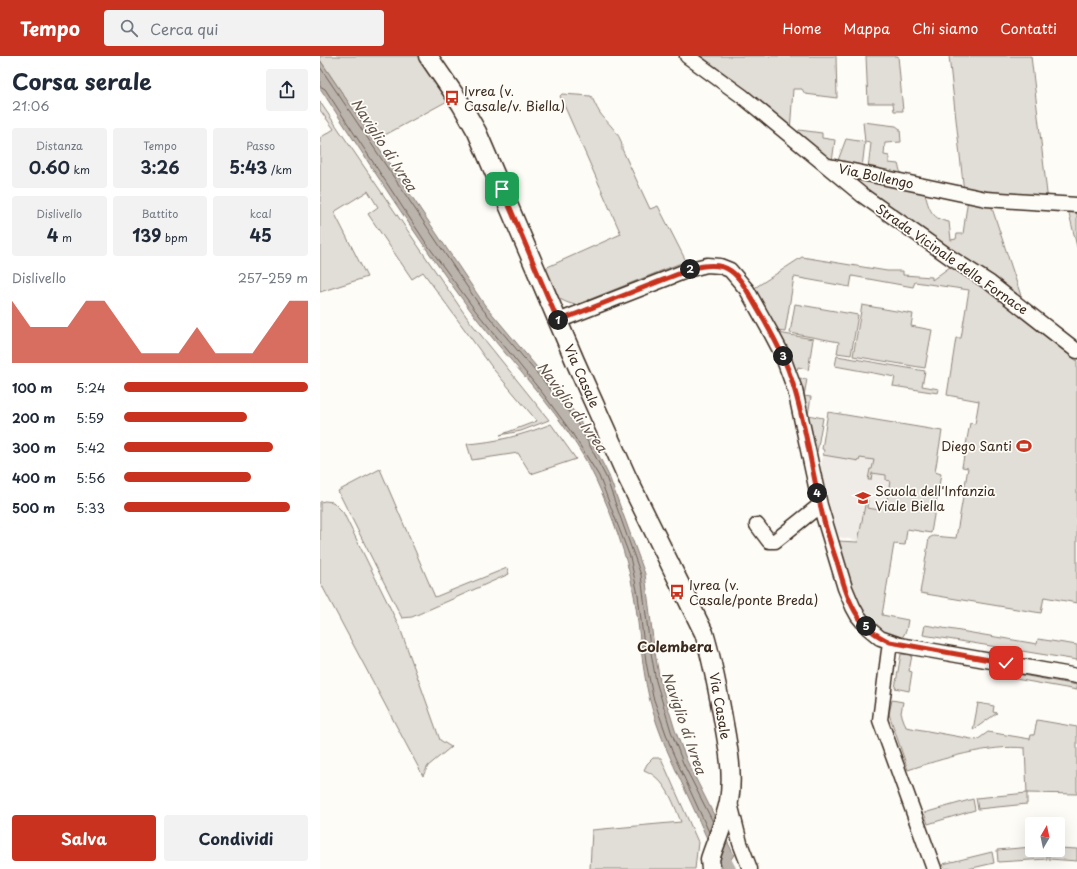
<!DOCTYPE html>
<html lang="it">
<meta charset="utf-8">
<style>
:root{--surface:#fff;--page:#f2f2f3;--text:#1f2937;--muted:#747a83;--accent:#c8321e}
body{margin:0;font-family:"Playpen Sans",sans-serif;background:var(--page);color:var(--text);height:100vh;display:flex;flex-direction:column;font-size:15px;white-space:nowrap}
*{box-sizing:border-box;margin:0}
p{font-size:13px;color:var(--muted)}
.icon{flex:none;width:22px;height:22px;fill:none;stroke:currentColor;stroke-width:2;stroke-linecap:round;stroke-linejoin:round}
.map{position:relative;flex:1;overflow:hidden}
.details{display:flex;flex-direction:column;background:var(--surface);width:320px}
.details>*{flex:none}
.needle{width:26px;rotate:9deg}
.tools{position:absolute;left:705px;top:761px;display:grid;gap:8px}
.tools a{display:grid;place-items:center;width:40px;height:40px;border-radius:4px;background:var(--surface);box-shadow:0 4px 16px #0002;font-size:20px}
.pin{position:absolute;display:grid;place-items:center;width:34px;height:34px;color:#fff;margin:-17px;border-radius:8px;box-shadow:0 2px 6px #0006}
.km{position:absolute;width:20px;height:20px;margin:-10px;border-radius:50%;background:#222;color:#fff;font-size:11px;line-height:20px;text-align:center}
.round{display:grid;place-items:center;flex:none;width:42px;height:42px;border-radius:4px;background:var(--page)}
.summary{display:flex;align-items:center;justify-content:space-between;height:68px;padding:0 12px}
h1{font-size:22px;font-weight:700;line-height:30px}
.stats{display:grid;grid-template-columns:repeat(3,1fr);gap:6px;height:68px;padding:4px 12px}
.stats div{display:grid;align-content:center;border-radius:4px;background:var(--page);text-align:center}
.stats b{font-size:17px;font-weight:700}
.stats small{font-size:11px;font-weight:400}
.stats p{font-size:11px}
.chart{height:112px;padding:8px 12px}
.chart p{display:flex;justify-content:space-between}
.chart svg{width:100%;height:72px;margin-top:4px;fill:var(--accent);opacity:.7}
.primary-button{display:flex;gap:8px;margin-top:auto;padding:8px 12px}
.primary-button a{flex:1;height:46px;border-radius:4px;background:var(--accent);color:#fff;font-size:16px;font-weight:700;line-height:46px;text-align:center}
.primary-button a+a{background:var(--page);color:var(--text)}
ul{padding:0 12px;list-style:none;font-size:13px}
li{display:grid;grid-template-columns:64px 48px 1fr;align-items:center;height:30px}
li i{height:10px;border-radius:5px;background:var(--accent)}
header{display:flex;align-items:center;gap:24px;box-sizing:border-box;height:56px;padding:0 20px;background:var(--accent);color:#fff}
header strong{font-size:19px}
nav{display:flex;gap:22px;margin-inline-start:auto;font-size:14px}
.search{width:280px;height:36px;background:var(--page);display:flex;align-items:center;gap:10px;box-sizing:border-box;padding:0 14px;border-radius:4px;color:var(--muted);font-size:15px}
main{display:flex;flex:1;min-height:0}
.map>svg:first-child{display:block}
.built{fill:#efece7}
.green{fill:#e1ded7;stroke:#8e847a}
.water{fill:#bbb4ad;stroke:#887d74}
.lines{fill:none;stroke-linecap:round;stroke-linejoin:round}
.shore{stroke:#6e6157;stroke-width:1}
.canal{stroke:#bbb4ad;stroke-width:10}
.minor-casing{stroke:#3b2a1e;stroke-width:17}
.major-casing{stroke:#3b2a1e;stroke-width:21}
.minor{stroke:#fdfcf7;stroke-width:14}
.major{stroke:#fdfcf7;stroke-width:18}
.route-casing{stroke:#fff;stroke-width:8}
.route{stroke:#c8321e;stroke-width:5}
.labels{text-anchor:middle;stroke-width:3.5;stroke-linejoin:round;paint-order:stroke}
.poi-label{font-size:13px;fill:#3b2a1e;stroke:#fdfcf7;text-anchor:start}
.street-label{font-size:13px;fill:#3b2a1e;stroke:#fdfcf7}
.water-label{font-size:14px;font-style:italic;fill:#615349;stroke:#fdfcf7}
.neighbourhood-label{font-size:14px;font-weight:bold;fill:#3b2a1e;stroke:#fdfcf7}
</style>
<header>
<strong>Tempo</strong>
<div class="search"><svg class="icon" aria-label="search" viewBox="0 0 24 24"><circle cx="10" cy="10" r="6"/><path d="M15 15l6 6"/></svg>Cerca qui</div>
<nav><a>Home</a><a>Mappa</a><a>Chi siamo</a><a>Contatti</a></nav>
</header>
<main>
<section class="details">
<div class="summary"><div><h1>Corsa serale</h1><p>21:06</p></div><a class="round"><svg class="icon" aria-label="share" viewBox="0 0 24 24"><path d="M12 15V3M7 8l5-5 5 5M5 13v7h14v-7"/></svg></a></div>
<div class="stats">
<div><p>Distanza</p><b>0.60<small> km</small></b></div>
<div><p>Tempo</p><b>3:26</b></div>
<div><p>Passo</p><b>5:43<small> /km</small></b></div>
</div>
<div class="stats">
<div><p>Dislivello</p><b>4<small> m</small></b></div>
<div><p>Battito</p><b>139<small> bpm</small></b></div>
<div><p>kcal</p><b>45</b></div>
</div>
<div class="chart"><p><span>Dislivello</span>257–259 m</p>
<svg viewBox="0 0 160 44" preserveAspectRatio="none"><path d="M0 44V6L10 22L20 22L30 22L40 6L50 6L60 22L70 38L80 38L90 38L100 22L110 38L120 38L130 38L140 22L150 6L160 6V44z"/></svg>
</div>
<ul>
<li><b>100 m</b>5:24<i style="width:100%"></i></li>
<li><b>200 m</b>5:59<i style="width:67%"></i></li>
<li><b>300 m</b>5:42<i style="width:81%"></i></li>
<li><b>400 m</b>5:56<i style="width:69%"></i></li>
<li><b>500 m</b>5:33<i style="width:90%"></i></li>
</ul>
<div class="primary-button"><a>Salva</a><a>Condividi</a></div>
</section>
<div class="map">
<svg width="757" height="813" viewBox="0 0 757 813">
<rect width="100%" height="100%" fill="#fdfcf7"/>
<filter id="ink" filterUnits="userSpaceOnUse"><feTurbulence type="fractalNoise" baseFrequency=".025" numOctaves="2"/><feDisplacementMap in="SourceGraphic" scale="8" xChannelSelector="R" yChannelSelector="G"/><feConvolveMatrix kernelMatrix="1 2 1 2 8 2 1 2 1" color-interpolation-filters="sRGB"/></filter>
<g filter="url(#ink)">
<path class="built" d="M504,394L583,408L569,490L518,481L500,413Z"/>
<path class="green" d="M0,0H100L131,43L54,85L0,4Z
M371,0H516L517,42L485,38L482,33H473L470,76Z
M546,0H578L583,55H574L573,47H548Z
M629,0H711L728,146L644,136Z
M242,38L271,40C274,45 276,51 280,57C287,67 303,79 302,93L330,153L338,150L366,205L256,249C232,244 232,233 223,213L301,178L240,40Z
M0,46L148,263L229,364L201,375L180,379L217,365L174,314L103,216L92,223L48,158L58,151L48,135L14,156L47,221L0,236V82L14,73L0,54Z
M543,66L576,70L580,73L581,86L565,87L564,99L569,100V107L578,108L581,118L548,113L551,87L545,86L542,112L517,107L526,83L545,86Z
M479,74L502,77V82L515,84L512,106L478,81Z
M521,115L604,133C608,150 610,163 629,166L631,184L636,183L637,178H643L648,142L670,146L704,249Z
M748,153H757V191Z
M482,201L567,215H583V219L612,221V224L634,208L757,305V547L724,541L721,557L600,537L609,482L613,480L636,482L648,412L642,411L650,367L655,368L659,345L627,339L636,282H641L649,234L595,226L593,231L532,220L530,231L474,221L465,276L457,275L433,233Z
M475,248L538,259L531,299L517,297L519,286L470,277Z
M542,249L593,258L591,270L612,274L605,312L533,300Z
M458,277L493,283L488,315L486,313L478,311L477,314L475,313L464,286Z
M517,300L605,315L602,330L619,333L618,337L573,330L575,321L515,310Z
M478,322L487,323L484,340L491,341L488,359L503,362L497,396H495Z
M508,356L622,375L615,416L621,418L611,477L587,473L585,489L574,488L562,559L588,564L586,575L582,582C575,582 571,580 565,576C533,558 527,517 517,485L538,486L546,444H548L547,452L560,454L561,449L566,450L570,425L566,424V419L552,417L551,424H548L550,413H552L554,404L540,402L539,405L503,399L504,394L502,393Z
M231,368L256,403L211,418L198,397L152,404L147,388C177,386 203,379 231,368Z
M60,413L115,541L187,512L189,518L92,561L82,562L18,435Z
M5,445L13,446L23,456L80,572L120,684L131,691L108,710L103,720L0,526V446Z
M605,569L717,588L718,583L757,589V604L603,579Z
M581,598L592,599L589,615L592,616L589,635L575,632Z
M691,617L757,629V634L690,622Z
M572,644L583,646L581,657L586,671L657,684L668,676L710,683L711,679H714L717,664L757,671V738L707,737V748L658,753L656,742L707,737L705,692C670,688 621,703 588,714L569,658Z
M658,647L674,650L673,656L677,657L653,674Z
M333,702H341L378,786L375,813H270L272,774L361,766C353,746 346,723 324,714L327,708Z
M653,743L655,754L608,768L604,757Z
M712,791V794H727V803L678,806L677,794Z
M738,792L757,793V805L729,803V794H738Z
M672,796L674,807L648,813H625L623,808Z"/>
<path class="water" d="M0,4L164,248L256,358L272,386L289,420L325,518L334,591L340,625L355,674L367,705L414,799L404,813C391,795 382,770 372,749C356,714 338,679 329,641C321,607 320,573 314,539C307,499 293,461 276,424C247,362 192,309 151,255C97,183 49,107 0,32Z"/>
<g class="lines">
<path class="shore" d="M0,11L160,250L253,360L269,388L286,421L321,519L330,591L336,625L351,675L363,707L393,766
M0,30L5,33L106,187L155,254L224,339L252,377L279,420L310,501L318,539L326,606L333,641L352,695L389,776"/>
<path class="canal" d="M402,796L411,813"/>
<g class="minor-casing">
<path id="minor" d="M367,0L422,40L542,139L631,202L670,227L757,295
M509,110L666,143L757,149
M238,265L371,213L387,209L400,210L410,214L427,234L451,277L461,296L475,334L500,449L525,532L533,551L538,560L548,572L560,582L580,589L757,620
M437,469L449,485H455L500,449
M570,586L560,664L614,813
M409,743L420,787L430,813"/>
</g>
<g class="major-casing">
<path id="major" d="M108,0L141,48L157,76L255,305L307,421L384,577C392,603 397,630 402,657C407,685 414,717 409,745C405,765 396,785 390,803L391,813"/>
</g>
<use href="#minor" class="minor"/>
<use href="#major" class="major"/>
</g>
</g>
<g class="lines" filter="url(#ink)">
<g class="route-casing">
<path id="route" d="M182,133L238,265L371,213C412,201 419,221 437,252C453,279 467,305 475,335C486,372 491,410 500,448C504,468 511,489 518,509C523,526 528,545 538,560C545,572 557,580 570,586L686,607"/>
</g>
<use href="#route" class="route"/>
</g>
<defs>
<g id="bus-bare" transform="scale(1.2)"><path d="M-5-6H5V4H4V6H2V4H-2V6H-4V4H-5ZM-3.5-4V0h7V-4ZM-3.5 1.2v1.5H-2V1.2ZM2 1.2v1.5H3.5V1.2Z" fill="#c8321e" stroke="#fdfcf7" stroke-width="2.5" paint-order="stroke"/></g>
<g id="stadium-bare" transform="scale(1.2)"><path d="M0-5a6.5 5 0 1 0 0 10a6.5 5 0 1 0 0-10ZM-3.5-1.8h7v3.6h-7Z" fill="#c8321e" stroke="#fdfcf7" stroke-width="2.5" paint-order="stroke"/></g>
<g id="school-bare" transform="scale(1.2)"><path d="M0-5L7-2L0 1L-7-2ZM-4 1L0 2.5L4 1V4Q0 6-4 4Z" fill="#c8321e" stroke="#fdfcf7" stroke-width="2.5" paint-order="stroke"/></g>
</defs>
<g fill-rule="evenodd">
<use href="#bus-bare" x="132" y="42"/>
<use href="#stadium-bare" x="704" y="390"/>
<use href="#school-bare" x="543" y="442"/>
<use href="#bus-bare" x="357" y="536"/>
</g>
<g class="labels">
<g class="poi-label">
<text x="144" y="40">Ivrea (v.<tspan x="144" dy="15">Casale/v. Biella)</tspan></text>
<text x="692" y="395" text-anchor="end">Diego Santi</text>
<text x="555" y="440">Scuola dell'Infanzia<tspan x="555" dy="15">Viale Biella</tspan></text>
<text x="369" y="534">Ivrea (v.<tspan x="369" dy="15">Casale/ponte Breda)</tspan></text>
</g>
<g class="street-label">
<text transform="translate(556 120) rotate(12)" y="5">Via Bollengo</text>
<text transform="translate(632 203) rotate(35)" y="5">Strada Vicinale della Fornace</text>
<text transform="translate(262 320) rotate(66)" y="5">Via Casale</text>
<text transform="translate(400 650) rotate(80)" y="5">Via Casale</text>
</g>
<g class="water-label">
<text transform="translate(64 89) rotate(57)" y="5">Naviglio di Ivrea</text>
<text transform="translate(252 351) rotate(54)" y="5">Naviglio di Ivrea</text>
<text transform="translate(364 667) rotate(71)" y="5">Naviglio di Ivrea</text>
</g>
<g class="neighbourhood-label">
<text x="355" y="596">Colembera</text>
</g>
</g>
</svg>
<div class="tools">
<a><svg class="needle" viewBox="-14 -14 28 28"><path d="M0-13l5 13h-10z" fill="#e53935"/><path d="M0 13l5-13h-10z" fill="#747a83"/></svg></a>
</div>
<div class="pin" style="left:182px;top:133px;background:#1e9e55"><svg class="icon" aria-label="arrive" viewBox="0 0 24 24"><path d="M6 21V4h12l-3 4 3 4H6"/></svg></div>
<div class="pin" style="left:686px;top:607px;background:#d93025"><svg class="icon" aria-label="check" viewBox="0 0 24 24"><path d="M5 12l5 5 9-10"/></svg></div>
<b class="km" style="left:238px;top:264px">1</b>
<b class="km" style="left:370px;top:213px">2</b>
<b class="km" style="left:463px;top:300px">3</b>
<b class="km" style="left:497px;top:437px">4</b>
<b class="km" style="left:546px;top:570px">5</b>
</div>
</main>
